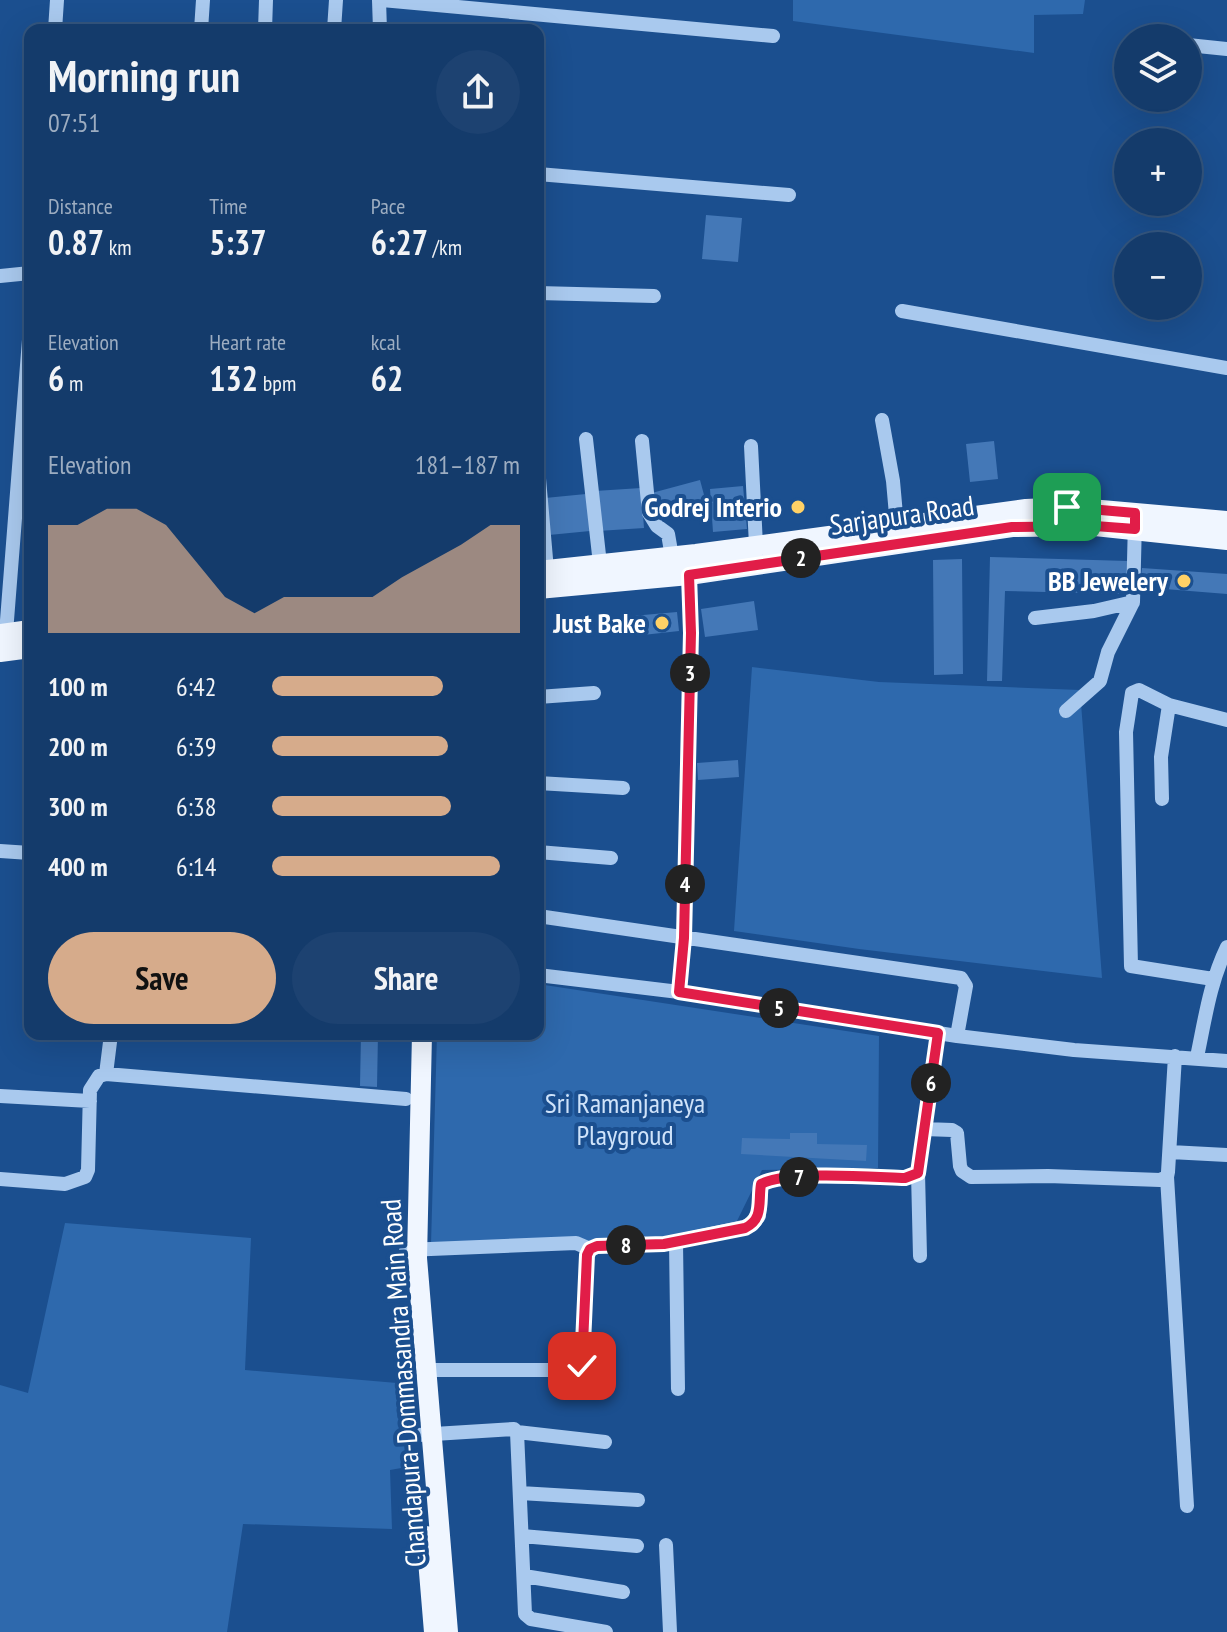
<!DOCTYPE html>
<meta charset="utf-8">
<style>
:root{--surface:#143b6b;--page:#1d4271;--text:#f1f3f6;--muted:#9dadc1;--line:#33557e;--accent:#d6ab8b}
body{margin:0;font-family:"PT Sans Narrow",sans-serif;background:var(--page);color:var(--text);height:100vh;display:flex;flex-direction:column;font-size:30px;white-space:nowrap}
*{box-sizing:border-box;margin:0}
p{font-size:26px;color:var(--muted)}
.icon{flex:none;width:44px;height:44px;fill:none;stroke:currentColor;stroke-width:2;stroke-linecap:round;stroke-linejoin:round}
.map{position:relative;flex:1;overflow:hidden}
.drawer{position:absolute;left:24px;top:24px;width:520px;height:1016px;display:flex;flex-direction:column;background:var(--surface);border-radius:16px;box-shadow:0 8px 32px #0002,0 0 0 2px var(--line)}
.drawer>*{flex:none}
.buttons{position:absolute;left:1114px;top:24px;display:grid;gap:16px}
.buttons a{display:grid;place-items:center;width:88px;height:88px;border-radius:50%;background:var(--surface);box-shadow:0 8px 32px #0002,0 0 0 2px var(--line);font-size:40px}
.pin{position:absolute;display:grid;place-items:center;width:68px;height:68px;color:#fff;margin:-34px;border-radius:16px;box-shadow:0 4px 12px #0006}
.km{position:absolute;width:40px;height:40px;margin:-20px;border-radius:50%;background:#222;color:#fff;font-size:22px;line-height:40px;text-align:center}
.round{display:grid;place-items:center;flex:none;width:84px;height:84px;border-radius:42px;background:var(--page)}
.summary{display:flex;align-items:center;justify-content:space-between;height:136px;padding:0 24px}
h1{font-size:44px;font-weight:600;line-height:60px}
.metrics{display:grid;grid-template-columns:repeat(3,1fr);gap:12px;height:136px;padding:8px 24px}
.metrics div{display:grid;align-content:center}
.metrics b{font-size:34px;font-weight:600}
.metrics small{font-size:22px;font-weight:400}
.metrics p{font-size:22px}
.chart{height:224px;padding:16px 24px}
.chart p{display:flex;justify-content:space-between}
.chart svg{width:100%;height:144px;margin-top:8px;fill:var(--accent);opacity:.7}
.cta{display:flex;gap:16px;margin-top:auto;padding:16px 24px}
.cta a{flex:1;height:92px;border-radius:48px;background:var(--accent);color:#111;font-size:32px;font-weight:600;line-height:92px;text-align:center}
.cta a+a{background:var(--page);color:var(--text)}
ul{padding:0 24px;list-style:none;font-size:26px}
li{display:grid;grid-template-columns:128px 96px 1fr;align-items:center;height:60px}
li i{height:20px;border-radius:10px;background:var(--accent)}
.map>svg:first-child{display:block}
.green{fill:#2e69ad}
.building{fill:#4478b7}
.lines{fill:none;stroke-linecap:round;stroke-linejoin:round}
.minor{stroke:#a9c9ee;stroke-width:14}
.major{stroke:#f0f6ff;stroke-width:20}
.route-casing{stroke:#fff;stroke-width:16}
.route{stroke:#e11d48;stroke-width:10}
.poi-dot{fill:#ffd166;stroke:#1b4f8f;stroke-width:3}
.labels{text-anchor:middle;stroke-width:8;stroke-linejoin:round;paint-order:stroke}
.poi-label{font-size:28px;font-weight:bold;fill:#fff;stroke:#1b4f8f;text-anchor:end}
.street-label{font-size:28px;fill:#fff;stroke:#1b4f8f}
.park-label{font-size:28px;fill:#cfe3fa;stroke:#1b4f8f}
</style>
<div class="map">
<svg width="1227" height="1632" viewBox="0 0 1227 1632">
<rect width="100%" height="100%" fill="#1b4f8f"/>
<path class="green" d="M793,0H1085L1083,14L1034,15V53L793,21Z
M752,667L879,682L1080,690L1102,978L859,949L734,931Z
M538,984L879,1036L878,1168L762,1170L737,1221L651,1240L431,1244L437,1034H538Z
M65,1223L251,1238L245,1370L397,1383L407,1467L390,1470L392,1529L243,1524L227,1632H0V1385L28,1393Z"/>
<path class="building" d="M706,215L742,218L738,262L702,259Z
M994,441L998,479L970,482L966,444Z
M700,480L707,506L655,519L648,494Z
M743,486L747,529L713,532L710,489Z
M641,488L644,528L598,531L595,491Z
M586,494L590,531L549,535L545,498Z
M990,557L1128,561L1127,594L1005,591L1002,681H987Z
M962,559L963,674L934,675L933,560Z
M1142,568L1227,574V594L1140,587Z
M754,601L758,630L705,637L701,609Z
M677,612L679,631L634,636L632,616Z
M738,760L739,777L698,780L697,763Z
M361,1034H378L377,1087L360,1086Z
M790,1133H817V1144L867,1145L866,1161L741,1154L742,1138L790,1139Z"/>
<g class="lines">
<path class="minor" d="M379,0L380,30
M382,0L773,36
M55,30L57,0
M201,30L203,0
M265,30L266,0
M334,30L336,0
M1188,45L1227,49
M538,174L789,195
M0,276L30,273
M538,293L654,296
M902,311L1227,368
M882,420L893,481L897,526
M586,439L600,564
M642,441L649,513L657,526L668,534L672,557
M751,446L756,545
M538,467L547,570
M1035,618L1094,611L1133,602L1135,521
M6,633L30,327
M538,697L594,693
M1066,711L1100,681L1108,652L1133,602
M538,783L623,788
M1162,799L1161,757L1169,705
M0,851L30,853
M538,852L611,858
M538,916L961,978L966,986L957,1036
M538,975L679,992L957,1036L1074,1050L1227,1061
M1213,979L1131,966L1126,732L1132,693L1139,690L1169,705L1227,720
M679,992L684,938L691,633L689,575
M1197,1057C1205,1019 1210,982 1227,947
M106,1074L111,1034
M0,1096L90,1101
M924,1129L952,1130L957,1133L960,1166L962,1171L971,1177L1048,1176L1160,1180L1167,1177L1168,1172L1175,1056
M1170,1152L1227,1155
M918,1173L920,1256
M1167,1177L1187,1506
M0,1179L65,1184L85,1177L88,1170L90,1090L99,1076L106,1074L406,1099
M676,1242L678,1389
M406,1250L576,1243L590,1249L597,1246L664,1244L752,1225L759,1216L760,1186C780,1168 880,1181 911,1177L918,1173L938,1033
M426,1370H579L582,1366L587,1255L590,1249
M517,1432L605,1442
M418,1435L514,1429L517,1432L525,1614L531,1619L606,1632
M520,1493L638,1500
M522,1536L637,1546
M666,1545L670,1632
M524,1576L623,1592"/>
<path class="major" d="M538,571L696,554L1026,509L1067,507L1227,521
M538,589L689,575L1012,527L1095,526L1227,540
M0,634L30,630
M0,652L30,648
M422,1034L417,1258L448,1632
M426,1536L434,1632"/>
</g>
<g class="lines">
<g class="route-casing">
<path id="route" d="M582,1366L587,1255L590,1249L597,1246L664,1244L745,1228C764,1219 758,1202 761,1184C787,1170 873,1177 905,1178L918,1173L938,1033L679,992L684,938L691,633L689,575L1012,527L1095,526L1135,529V513L1067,507"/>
</g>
<use href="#route" class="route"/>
</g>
<g class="poi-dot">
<circle cx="798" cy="507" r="8"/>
<circle cx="1184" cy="581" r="8"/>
<circle cx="662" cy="623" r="8"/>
</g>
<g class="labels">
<g class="poi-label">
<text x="782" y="517">Godrej Interio</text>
<text x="1168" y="591">BB Jewelery</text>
<text x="646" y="633">Just Bake</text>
</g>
<g class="street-label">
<text transform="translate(902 515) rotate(-8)" y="10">Sarjapura Road</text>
<text transform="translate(403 1383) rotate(-94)" y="10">Chandapura-Dommasandra Main Road</text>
</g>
<g class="park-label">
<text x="625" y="1113">Sri Ramanjaneya<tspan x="625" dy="32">Playgroud</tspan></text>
</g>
</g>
</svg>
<div class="buttons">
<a><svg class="icon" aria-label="layers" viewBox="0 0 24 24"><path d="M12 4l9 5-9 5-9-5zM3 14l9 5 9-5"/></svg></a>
<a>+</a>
<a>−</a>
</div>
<div class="pin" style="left:1067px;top:507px;background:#1e9e55"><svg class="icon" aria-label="arrive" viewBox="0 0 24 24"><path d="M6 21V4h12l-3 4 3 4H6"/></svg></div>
<div class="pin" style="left:582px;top:1366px;background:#d93025"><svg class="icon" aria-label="check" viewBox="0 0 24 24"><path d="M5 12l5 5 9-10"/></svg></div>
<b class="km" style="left:801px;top:558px">2</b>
<b class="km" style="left:690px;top:673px">3</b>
<b class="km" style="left:685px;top:884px">4</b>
<b class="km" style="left:779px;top:1008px">5</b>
<b class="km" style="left:931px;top:1083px">6</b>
<b class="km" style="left:799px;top:1177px">7</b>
<b class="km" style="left:626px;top:1245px">8</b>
<section class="drawer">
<div class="summary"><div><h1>Morning run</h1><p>07:51</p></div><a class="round"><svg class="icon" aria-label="share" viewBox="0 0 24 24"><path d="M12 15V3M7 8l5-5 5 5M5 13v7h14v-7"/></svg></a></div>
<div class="metrics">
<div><p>Distance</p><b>0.87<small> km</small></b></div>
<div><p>Time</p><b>5:37</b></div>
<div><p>Pace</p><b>6:27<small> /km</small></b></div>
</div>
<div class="metrics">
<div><p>Elevation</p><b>6<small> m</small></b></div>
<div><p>Heart rate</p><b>132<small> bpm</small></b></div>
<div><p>kcal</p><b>62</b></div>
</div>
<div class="chart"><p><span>Elevation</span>181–187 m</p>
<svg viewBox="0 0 160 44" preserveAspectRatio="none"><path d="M0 44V11L10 11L20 6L30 6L40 11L50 22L60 33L70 38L80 33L90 33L100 33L110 33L120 27L130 22L140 17L150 11L160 11V44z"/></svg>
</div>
<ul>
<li><b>100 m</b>6:42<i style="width:69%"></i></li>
<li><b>200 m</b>6:39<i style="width:71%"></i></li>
<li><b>300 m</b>6:38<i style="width:72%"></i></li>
<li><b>400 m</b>6:14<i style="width:92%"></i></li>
</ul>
<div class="cta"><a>Save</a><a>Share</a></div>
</section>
</div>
